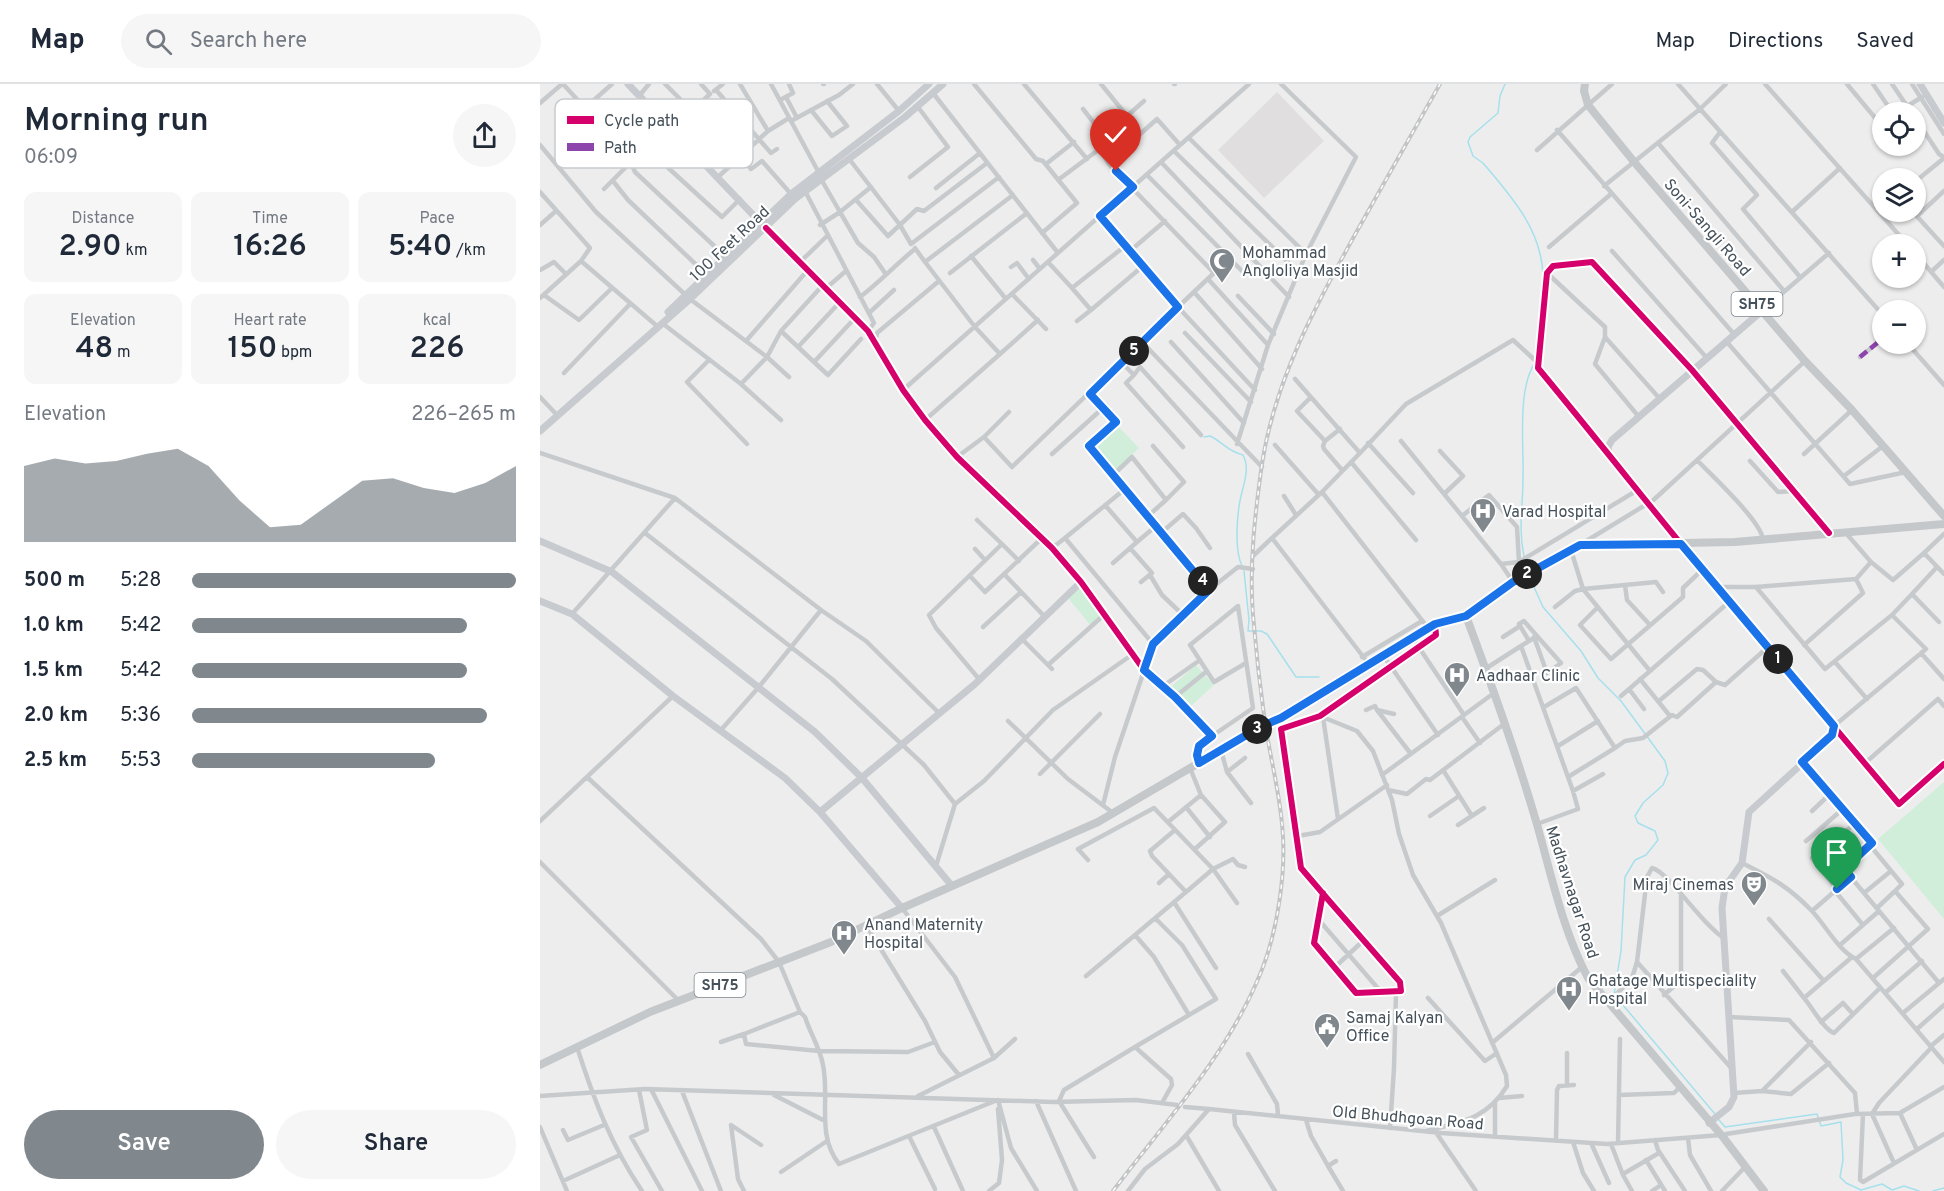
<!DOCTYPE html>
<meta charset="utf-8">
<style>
:root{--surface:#fff;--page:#f6f6f7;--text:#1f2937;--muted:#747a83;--line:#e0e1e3;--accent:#80888d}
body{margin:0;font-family:Overpass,sans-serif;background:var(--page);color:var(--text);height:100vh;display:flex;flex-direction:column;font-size:22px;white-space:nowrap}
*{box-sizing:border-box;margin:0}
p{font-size:20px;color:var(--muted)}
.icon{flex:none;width:33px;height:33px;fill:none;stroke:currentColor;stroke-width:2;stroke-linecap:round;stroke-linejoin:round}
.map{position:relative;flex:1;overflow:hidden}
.sheet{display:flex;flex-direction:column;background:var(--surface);width:540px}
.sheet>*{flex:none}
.tools{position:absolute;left:1332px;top:18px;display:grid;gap:12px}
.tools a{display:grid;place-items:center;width:54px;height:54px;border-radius:50%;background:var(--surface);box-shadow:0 2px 4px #0004;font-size:30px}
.pin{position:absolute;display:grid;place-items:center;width:51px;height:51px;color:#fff;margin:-62px -26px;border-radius:50% 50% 50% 0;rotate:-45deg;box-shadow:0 0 6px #0007}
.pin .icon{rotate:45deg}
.km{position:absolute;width:30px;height:30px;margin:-15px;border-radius:50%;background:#222;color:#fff;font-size:16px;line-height:30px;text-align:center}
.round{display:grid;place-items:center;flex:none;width:63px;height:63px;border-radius:32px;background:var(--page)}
.headline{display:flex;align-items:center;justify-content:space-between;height:102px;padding:0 24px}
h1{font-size:33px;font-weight:600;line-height:45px}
.figures{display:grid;grid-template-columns:repeat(3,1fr);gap:9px;height:102px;padding:6px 24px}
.figures div{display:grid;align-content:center;border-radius:12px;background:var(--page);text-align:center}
.figures b{font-size:30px;font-weight:600}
.figures small{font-size:16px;font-weight:400}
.figures p{font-size:16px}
.chart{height:168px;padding:12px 24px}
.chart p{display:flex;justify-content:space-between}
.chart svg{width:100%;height:108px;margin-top:6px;fill:var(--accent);opacity:.7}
.button{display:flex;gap:12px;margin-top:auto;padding:12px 24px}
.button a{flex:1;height:69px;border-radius:36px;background:var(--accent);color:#fff;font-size:24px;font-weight:600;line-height:69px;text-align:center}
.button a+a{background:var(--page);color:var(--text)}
ul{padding:0 24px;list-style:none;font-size:20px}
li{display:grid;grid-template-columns:96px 72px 1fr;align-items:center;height:45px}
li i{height:15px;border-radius:8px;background:var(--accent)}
header{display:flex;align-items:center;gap:36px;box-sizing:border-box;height:84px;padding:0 30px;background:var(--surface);border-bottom:2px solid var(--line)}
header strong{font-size:28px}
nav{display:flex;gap:33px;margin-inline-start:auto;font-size:21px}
.search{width:420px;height:54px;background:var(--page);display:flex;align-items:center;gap:15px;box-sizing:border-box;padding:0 21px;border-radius:33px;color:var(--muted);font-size:22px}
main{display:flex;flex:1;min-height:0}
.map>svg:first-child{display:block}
.education{fill:#e0dedf}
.green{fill:#d1eeda}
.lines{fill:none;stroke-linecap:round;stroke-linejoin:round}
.stream{stroke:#a5e0ec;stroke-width:1.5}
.street{stroke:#c7cacc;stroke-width:4.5}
.secondary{stroke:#c7cace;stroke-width:7}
.primary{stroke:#c4c8ca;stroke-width:8}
.rail-casing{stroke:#c2c4c6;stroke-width:4}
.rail{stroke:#fff;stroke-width:1.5;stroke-dasharray:4.5;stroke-linecap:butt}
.primary-bridge{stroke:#c4c8ca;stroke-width:8}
.quiet{stroke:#8e44ad;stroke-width:4.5;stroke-dasharray:9 4.5;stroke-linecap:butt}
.cycleway-casing{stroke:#fff;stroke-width:10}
.cycleway{stroke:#d6006c;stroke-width:6}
.route-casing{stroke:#fff;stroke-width:12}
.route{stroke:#1a73e8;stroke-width:8}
.labels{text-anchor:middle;stroke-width:4.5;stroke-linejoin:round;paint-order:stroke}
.shield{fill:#fff;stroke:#7d858c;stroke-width:1.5}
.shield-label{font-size:15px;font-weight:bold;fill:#45515a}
.street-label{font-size:16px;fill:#45515a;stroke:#fff}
.poi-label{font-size:16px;fill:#45515a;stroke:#fff;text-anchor:start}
.key{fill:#fff;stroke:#c7cbce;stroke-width:1.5}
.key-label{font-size:16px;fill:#45515a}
</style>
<header>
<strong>Map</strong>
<div class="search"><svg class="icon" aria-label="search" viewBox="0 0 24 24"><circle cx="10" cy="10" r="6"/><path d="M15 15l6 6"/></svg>Search here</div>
<nav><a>Map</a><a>Directions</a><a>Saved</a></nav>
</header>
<main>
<section class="sheet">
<div class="headline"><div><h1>Morning run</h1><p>06:09</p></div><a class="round"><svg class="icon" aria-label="share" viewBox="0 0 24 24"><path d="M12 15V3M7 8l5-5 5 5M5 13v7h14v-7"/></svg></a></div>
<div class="figures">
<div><p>Distance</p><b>2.90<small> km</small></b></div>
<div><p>Time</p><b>16:26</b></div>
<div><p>Pace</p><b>5:40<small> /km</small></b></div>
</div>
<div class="figures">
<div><p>Elevation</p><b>48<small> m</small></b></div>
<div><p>Heart rate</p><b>150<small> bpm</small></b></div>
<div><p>kcal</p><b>226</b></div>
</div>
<div class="chart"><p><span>Elevation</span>226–265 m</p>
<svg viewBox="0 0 160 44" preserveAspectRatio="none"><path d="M0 44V13L10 10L20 12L30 11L40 8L50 6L60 13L70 27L80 38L90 37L100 28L110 19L120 18L130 22L140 24L150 20L160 13V44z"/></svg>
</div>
<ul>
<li><b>500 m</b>5:28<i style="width:100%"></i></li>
<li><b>1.0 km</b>5:42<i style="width:85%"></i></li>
<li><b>1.5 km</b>5:42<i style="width:85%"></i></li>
<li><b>2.0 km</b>5:36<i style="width:91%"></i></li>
<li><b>2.5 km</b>5:53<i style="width:75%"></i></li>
</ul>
<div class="button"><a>Save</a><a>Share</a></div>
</section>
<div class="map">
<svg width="1404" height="1107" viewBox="0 0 1404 1107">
<rect width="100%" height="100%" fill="#eeeded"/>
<path class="education" d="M737,8L784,57L724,114L678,66Z"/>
<path class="green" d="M577,341L599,364L573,389L552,363Z
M541,503L565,531L552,543L528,514Z
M656,581L674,601L643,629L625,608Z
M1404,698V835L1338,755Z"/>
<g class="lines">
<path class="stream" d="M965,0L960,12L958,29L930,53L928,58L933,72L943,79C971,112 1002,146 1003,192C1003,211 1000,230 999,248
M664,353L670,352C684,359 687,367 703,371C710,384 704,399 701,412C697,429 694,466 702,482
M984,472C978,445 983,421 983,394C984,363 977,304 995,279
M985,477L987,487
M704,487L709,536L708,547H721L727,550L756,593H779
M989,492L1003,523L1041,567L1058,594L1081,617L1125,677L1128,689L1123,701L1103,719L1095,732L1098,739L1115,747L1118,756L1106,771L1095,776L1085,793L1081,867L1074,911
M1077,914L1175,1030
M1179,1036L1185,1043L1277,1030L1281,1042L1301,1038L1303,1076L1300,1093L1306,1099L1321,1106L1342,1100L1352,1106L1364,1102L1379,1107
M1393,1107L1404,1104"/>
<path class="street" d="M23,0L45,24L43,27L91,79L95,88L186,173
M125,0L152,27L132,46
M231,0L279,89
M283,0H284
M337,0L359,27
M434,0L496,75L503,77L537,119L502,149
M484,0L547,75
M561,0L587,32L604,17
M634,0H635
M1138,0L1342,230
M1225,0L1367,160
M1307,0L1341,41L1342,40
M1333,0L1352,28
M1352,0L1371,28
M1372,0L1404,50
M176,6L231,69L237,65
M174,7L183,0
M393,9L518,169
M99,12L109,0
M246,13L257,34
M240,16L253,9L249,0
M0,19L22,0
M159,20L211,85L222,77L251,110
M45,24L72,0
M271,26L292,52L307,42L287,17
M152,27L170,10L161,0
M1358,28L1382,13
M1376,35L1399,70L1404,73
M251,37L299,11L313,0
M25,45L43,27
M1017,46L1193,249
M228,47L249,34
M1180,48L1172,59L1217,111L1203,125L1260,193
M649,54L766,170
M101,59L182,133L200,115
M1118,59L1244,207
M0,61L56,128L150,215L227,273L201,300L122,239
M75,61L97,41
M33,63L70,24
M560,65L568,79L617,35L640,61
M997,66L1072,0
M634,67L759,189
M39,75L95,22L102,24L107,20
M310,76L360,141L371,160L459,93
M621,78L749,213
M506,80L534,58
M607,91L705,190
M178,93L228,47L200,0
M370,93L408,63L378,23
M281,95L300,128L331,103
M518,96L569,58L543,25
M73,97L88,116L167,191
M1376,97L1404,74
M1064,102L1160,25L1186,0
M396,104L440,69
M64,105L106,63
M265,107L334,239L328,247
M0,108L50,164L41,177L117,242
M473,111L385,178L435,243L460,270L498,236
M317,117L348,152L377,125L384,127L447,79
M1253,127L1300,84
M1373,128L1404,162
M560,132L638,223L674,189L568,79
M1377,132L1404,107
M0,141L16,127
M280,141L300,128L318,159L334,173L345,189
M585,162L532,204L551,226L603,182
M1009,163L1071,110
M375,164L385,178
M590,167L625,137
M1072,167L1166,273
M1376,170L1404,203
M431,172L466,215
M493,176L500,185
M508,178L532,204
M259,179L287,152
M471,183L477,179L489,195
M0,186L14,178L26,190
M1391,188L1404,176
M410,189L487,129
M1007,189L1065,243V253L1120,315
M668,195L728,261
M285,205L306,187
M654,208L722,285
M472,210L506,245
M4,211L39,236L72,204
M698,212L734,250
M320,213C340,198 355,181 375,165
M0,214L41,177
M1223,226L1289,169
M329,229L354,206
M315,234L274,278L288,291L321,255
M537,237L551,226
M241,247L274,278
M645,249L711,318
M1065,253L1055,280L1099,333
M206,257L267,187
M1186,257L1310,400L1366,388
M631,258L704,339
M335,259L337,249L399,197
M603,259L722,383
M1368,260L1404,301
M258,263L299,219
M1320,273L1342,255
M169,276L147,298L207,360
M582,279L594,291L586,299L643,363
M24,289L90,220
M594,291L600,283L661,351
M249,293L227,273L241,247L282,202
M755,295L820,369L782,408L732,454L828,579
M201,300L241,336
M363,306L709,0
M550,310L576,337L549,362L669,506L698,483L713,485
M0,313L17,331
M771,313L757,327L785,357L783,362L784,365L802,386
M385,336L460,270
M444,353L472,383L638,223L715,306
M785,357L800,345
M861,357L961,480L973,498
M828,359L873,409
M697,360L728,261L766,170L816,73L741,0
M735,361L779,411
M900,367L923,392L904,410
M1068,368L998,284L1007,189L1013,182L1052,178L1152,286L1289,449
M0,369L135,414L281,526L326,557L399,629
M820,369L866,320L973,256L998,279
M512,370L563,324
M1264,370L1312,326
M417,373L444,353L469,328
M1158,377C1173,393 1220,436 1223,455
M1210,377L1238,408L1254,407
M811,378L876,456
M573,391L592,373L626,416L644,398L613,362
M1304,392L1343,362
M782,408L888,544
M744,412L756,431
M565,421L597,458L616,442
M1108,421L1265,277
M608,432L626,416
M922,432L949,411L977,443L979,478
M437,436L462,460
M622,448L643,430L656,444L670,464
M105,449L292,595L384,681L415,720
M525,454L585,405
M1043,459L1107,420
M512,464L525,454L613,560
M590,464L612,489L601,498
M435,465L445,476
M1031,466L1043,505L1110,587L1189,518
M1384,469L1404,450
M713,472L732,454
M1331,478L1353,496L1384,469L1404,490
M573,479L597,458
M961,480L979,478L1096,407
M464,490L504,532
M610,491L622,511L642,530
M430,492L445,508L502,454
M1085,501L1087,516L1110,541
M1177,503H1216L1316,495L1331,478L1305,448
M1216,503L1285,585L1352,531
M1372,510L1397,483
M1015,523L1035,507L1043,505L1116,498L1123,508
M1058,523L1040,541L1071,575L1143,513V504L1163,485
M32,530L135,414
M443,543L481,508
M872,553L924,631
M963,553L980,542
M481,554L512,585
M989,557L979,540L984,537L997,552
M1264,561L1323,509L1316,495
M981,562L997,552L1021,579L1007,589L994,553
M1381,569L1404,595
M843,571L898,651
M822,573L882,537
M1295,578L1327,615
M508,581L565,530
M945,585L981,562L1033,707L1038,725L997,740
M439,595L396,544L389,531L462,460L479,477
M1100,595L1130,632
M623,602L660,576
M1089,605L1104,625
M1081,612L1110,587
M635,613L667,587
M1119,617L1157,585L1163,586L1176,598
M1004,623L1036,604L1075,664L1028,693
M826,626L835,622L837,626
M854,630L837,626L871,670
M780,632L817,647L833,667L852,716L859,750L873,791L901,839L966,991L967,1002C947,1035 921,1038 886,1047
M783,633L798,735
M922,633L940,659
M468,637L528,695L573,729
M1294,642L1386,565L1352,531L1372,510L1399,538
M1295,644L1359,720L1404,680
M181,646L218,604L281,526
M672,652L713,624L698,522L650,561L674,598L706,579
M1018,662L1058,637
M1075,664L1085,657L1103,654L1132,631L1137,633L1176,598L1185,601L1228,563
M681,666L687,688L705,674
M1263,678C1277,694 1331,748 1333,765L1362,800L1355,807
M1324,680L1398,615L1404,622
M650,684L661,711L685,738L655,765
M903,686L932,732
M687,688L711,719
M500,690L560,630
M842,691L954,609
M47,693L221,855L239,878L260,928L204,950L206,960L279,967L368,968L395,958
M848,706L867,710L886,695L890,696L964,640
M1033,707L1063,690
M563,721L575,673L613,560L669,506
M646,723L670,753
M1272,727L1291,709
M890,732L919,712
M0,737L133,612
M628,738L661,711
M918,741L944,724
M635,746L610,767L612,772L646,808L673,785L697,819
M758,752L780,748L847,701
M1266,757L1304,724
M1332,761L1304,785L1399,899
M548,776L538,765L614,724L673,785L693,775L698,781L705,783
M0,778L139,917
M1202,779C1232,794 1248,802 1272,827C1286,842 1298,866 1316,875L1404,978
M396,782L415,720L444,697L513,626L593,570
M619,799L629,790
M1297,805L1272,774L1316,739
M1295,807L1323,841
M646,808L595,851L614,873L649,931
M783,809L774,859L816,909L861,907L860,898L791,819L761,784L741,645L780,632L896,551L895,540
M1324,809L1351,787
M634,818L676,884
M362,824L415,893L454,974L378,1012
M1272,827L1311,793
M897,832L955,796
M778,835L842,909
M1229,835L1284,897
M326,841L385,937L400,968L419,991
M1300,861L1339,827
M1312,873L1264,914C1272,923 1284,946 1294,949L1340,904
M1316,875L1354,844
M1097,878L1193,986
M795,883L824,856
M1243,887L1264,914
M546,892L595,851
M1333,894L1388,845L1355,807L1337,824
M1345,909L1382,877
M1124,911L1141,896V811
M888,914L945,977L957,969
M1069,918L1092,894L1097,878L1107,793L1112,784C1129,788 1161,840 1184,854
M260,928L265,933C270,949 280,964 283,981C290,1015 276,1051 299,1080L455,1017
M1363,929L1404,895
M1189,933L1249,936L1315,1009L1317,1030
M1281,938L1303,919L1313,930
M1377,945L1404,921
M181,958L204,950
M952,959L1042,883
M1391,962L1404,951
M37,963C54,1016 71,1061 102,1107
M595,963L676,915L642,861L616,835
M1027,969V1001
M708,970L737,1020L738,1031
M454,974L475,955
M111,1005L162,1107
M99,1006L107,1046L91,1053L122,1107
M142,1007L181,1107
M1222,1007L1251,1010L1289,979
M1194,1009L1222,1007L1271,958
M234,1011L285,1037
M1079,1011L1134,1009L1140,1003
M0,1012L105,1005L513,1018L596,1016L637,1021
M959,1014L982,1012
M458,1016L471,1064L497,1107
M496,1017L536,1107
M955,1019V1053
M645,1023L669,1025
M694,1029L695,1041L735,1107
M1360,1029L1377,1066
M1323,1030L1320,1096L1323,1098L1404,1050
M766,1036L771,1052L788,1082L796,1077
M191,1041L198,1095L204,1107
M191,1041L221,1061
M0,1043L27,1107
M394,1043L423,1107
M850,1044L854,984L856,908
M23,1046L28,1056L64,1041
M897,1050L936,1107
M646,1051L679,1107
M369,1052L395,1105
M1183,1053L1186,1050L1315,1030L1360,1029L1404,1003
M1148,1054L1150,1071L1171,1107
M1016,1056L1017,1006L1019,1002L1034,1001
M1115,1056L1118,1066L1145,1107
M1033,1058L1043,1089L1054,1107
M1051,1059L1069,1099
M1078,1059L1080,955
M1071,1060L1083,1091L1092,1107
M554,1073L519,1017L524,1006L595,963L631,995L632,1001L622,1019
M1106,1076L1125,1107
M1354,1079L1332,1030L1339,1019L1391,964
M788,1082L803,1107
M241,1088L287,1057
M1083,1090L1119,1069
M23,1097L80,1071
M449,1107L459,1099L462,1076L458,1025
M588,1107L605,1085L638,1060L669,1025L901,1049L1067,1060L1181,1051
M1112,1107L1121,1101
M1182,1107L1205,1083"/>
<path class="secondary" d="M88,0L259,179L328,247L363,306L385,336L417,373L512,464L541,498L604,586L635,613L672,652L659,662L657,671L659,679
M1380,0L1404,39
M128,228L251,110L359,27L389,0
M0,347L150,215L255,115L365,33L403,0
M0,457L72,488L275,648L322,694L412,802
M0,517L32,530L133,612L245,694L280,728L362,824
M280,728L435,600L541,498
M1169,1039L1189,1023L1194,1013L1182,824L1185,803L1202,779L1209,728L1289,655L1295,644L1290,635L1107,420L1069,370L1068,363L1072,356L1223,226"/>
<path class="primary" d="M1045,0L1044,7L1048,21L1095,79L1265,277L1312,326L1404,432
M926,532C951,599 976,668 996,737C1011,789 1022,845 1048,894L1183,1053L1224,1107
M741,634L895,540L926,532L973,498L1040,461L1195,458L1404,440
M0,981L110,928L291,858L362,824L558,738L720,643"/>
<g class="rail-casing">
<path id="rail" d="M573,1107C626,1037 688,970 721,888C738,846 747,784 742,740C739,706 730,672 725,639C720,603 716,567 713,531C709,482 715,429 722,380C735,295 776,221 817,147C845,98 872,49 900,0"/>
</g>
<use href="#rail" class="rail"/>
<path class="primary-bridge" d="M720,643L741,634"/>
<path class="quiet" d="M1320,273L1342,255"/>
<g class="cycleway-casing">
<path id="cycleway" d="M226,144L328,247L363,306L385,336L417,373L512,464L541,498L604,586L635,613L672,652L659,662L657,671L659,679
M1289,449L1152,286L1052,178L1013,182L1007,189L998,284C1095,401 1187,522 1290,635L1295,644L1359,720L1404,680
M783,809L774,859L816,909L861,907L860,898L791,819L761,784L741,645L780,632L896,551L895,540"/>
</g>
<use href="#cycleway" class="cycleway"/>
</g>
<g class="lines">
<g class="route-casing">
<path id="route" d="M576,87L593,103L560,132L638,223L550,310L576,338L549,362L669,506L613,560L604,586L635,613L672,652L659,662L657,671L659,679L720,643L741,634L895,540L926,532L973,498L1040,461L1141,460L1294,642L1292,651L1262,678L1332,759L1304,785L1311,793L1297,805"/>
</g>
<use href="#route" class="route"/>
</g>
<defs>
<g id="mosque-pin" transform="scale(1.35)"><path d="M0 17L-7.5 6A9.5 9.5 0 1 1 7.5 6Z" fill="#80888d" stroke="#fff"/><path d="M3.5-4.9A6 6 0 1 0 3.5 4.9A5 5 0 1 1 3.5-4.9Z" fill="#fff"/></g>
<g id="hospital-pin" transform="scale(1.35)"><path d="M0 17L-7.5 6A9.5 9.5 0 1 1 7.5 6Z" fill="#80888d" stroke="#fff"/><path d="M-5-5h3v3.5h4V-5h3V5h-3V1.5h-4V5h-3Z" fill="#fff"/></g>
<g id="theatre-pin" transform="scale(1.35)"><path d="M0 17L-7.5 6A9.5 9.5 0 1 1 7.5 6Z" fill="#80888d" stroke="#fff"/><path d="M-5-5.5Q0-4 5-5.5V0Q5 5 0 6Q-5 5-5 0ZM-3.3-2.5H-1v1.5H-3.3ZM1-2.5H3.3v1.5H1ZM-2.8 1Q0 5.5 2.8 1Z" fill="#fff"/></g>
<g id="civic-pin" transform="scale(1.35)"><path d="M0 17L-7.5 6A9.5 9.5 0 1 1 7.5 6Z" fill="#80888d" stroke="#fff"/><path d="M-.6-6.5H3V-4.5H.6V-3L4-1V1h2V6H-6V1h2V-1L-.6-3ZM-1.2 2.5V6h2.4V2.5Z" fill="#fff"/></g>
</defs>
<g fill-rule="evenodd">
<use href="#mosque-pin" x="682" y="177"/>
<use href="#hospital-pin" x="943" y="427"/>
<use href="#hospital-pin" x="917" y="591"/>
<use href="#theatre-pin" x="1214" y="800"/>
<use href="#hospital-pin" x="304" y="849"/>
<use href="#hospital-pin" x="1029" y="905"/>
<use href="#civic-pin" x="787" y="942"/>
</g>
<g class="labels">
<g class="shield">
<rect x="1191.5" y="208" width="51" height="24" rx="4.5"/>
<rect x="154.5" y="889" width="51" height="24" rx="4.5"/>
</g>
<g class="shield-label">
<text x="1217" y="225">SH75</text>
<text x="180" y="906">SH75</text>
</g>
<g class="street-label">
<text transform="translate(1168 143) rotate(49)" y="6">Soni-Sangli Road</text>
<text transform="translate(189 159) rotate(-43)" y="6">100 Feet Road</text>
<text transform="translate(1033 808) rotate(72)" y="6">Madhavnagar Road</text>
<text transform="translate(868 1033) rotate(5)" y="6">Old Bhudhgoan Road</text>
</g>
<g class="poi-label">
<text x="702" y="174">Mohammad<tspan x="702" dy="18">Angloliya Masjid</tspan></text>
<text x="962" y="433">Varad Hospital</text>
<text x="936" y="597">Aadhaar Clinic</text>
<text x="1194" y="806" text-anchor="end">Miraj Cinemas</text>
<text x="324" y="846">Anand Maternity<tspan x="324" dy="18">Hospital</tspan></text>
<text x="1048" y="902">Ghatage Multispeciality<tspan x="1048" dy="18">Hospital</tspan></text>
<text x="806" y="939">Samaj Kalyan<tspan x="806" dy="18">Office</tspan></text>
</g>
</g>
<rect x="15" y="15" width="198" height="69" rx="9" class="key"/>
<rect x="27" y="32" width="27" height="8" fill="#d6006c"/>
<rect x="27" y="59" width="27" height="8" fill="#8e44ad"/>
<g class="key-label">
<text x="64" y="42">Cycle path</text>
<text x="64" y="69">Path</text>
</g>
</svg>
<div class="tools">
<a><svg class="icon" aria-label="locate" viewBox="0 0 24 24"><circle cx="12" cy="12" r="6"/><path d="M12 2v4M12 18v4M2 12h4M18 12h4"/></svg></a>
<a><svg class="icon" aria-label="layers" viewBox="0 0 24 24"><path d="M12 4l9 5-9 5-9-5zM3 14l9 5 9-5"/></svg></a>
<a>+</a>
<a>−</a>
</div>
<div class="pin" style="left:1297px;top:805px;background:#1e9e55"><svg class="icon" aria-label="arrive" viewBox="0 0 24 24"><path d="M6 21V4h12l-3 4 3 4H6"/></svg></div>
<div class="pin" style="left:576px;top:87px;background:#d93025"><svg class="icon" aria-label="check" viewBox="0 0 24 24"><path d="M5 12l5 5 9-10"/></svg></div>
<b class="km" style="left:1238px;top:575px">1</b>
<b class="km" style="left:987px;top:490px">2</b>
<b class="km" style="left:717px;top:645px">3</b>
<b class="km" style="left:663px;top:497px">4</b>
<b class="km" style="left:594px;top:267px">5</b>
</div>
</main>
